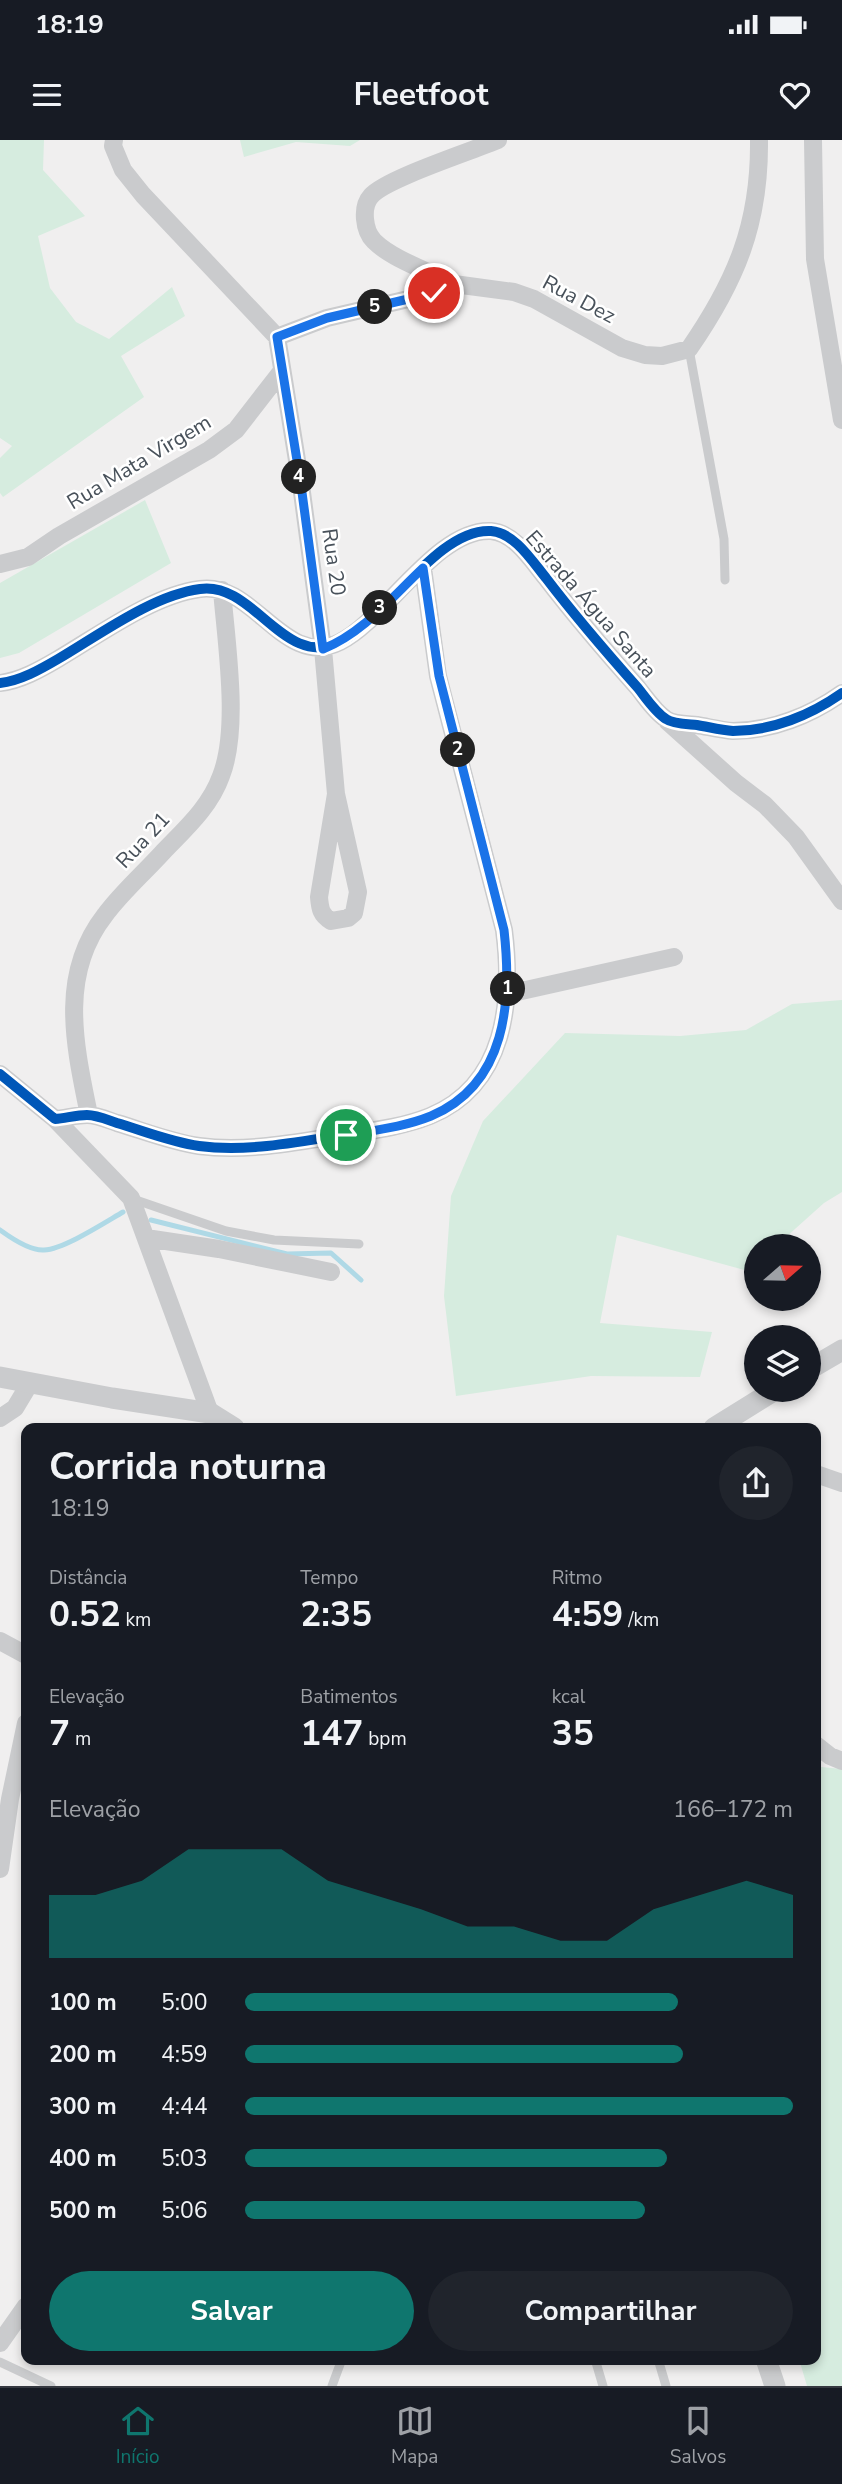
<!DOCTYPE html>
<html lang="pt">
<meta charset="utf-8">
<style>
:root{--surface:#171b24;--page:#20242c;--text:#f1f3f6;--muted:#9ea1a6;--line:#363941;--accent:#0f766e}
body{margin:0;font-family:"Nunito Sans",sans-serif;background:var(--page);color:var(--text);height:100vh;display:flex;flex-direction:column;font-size:26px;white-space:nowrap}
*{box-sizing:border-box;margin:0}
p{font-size:23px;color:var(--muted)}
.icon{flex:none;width:38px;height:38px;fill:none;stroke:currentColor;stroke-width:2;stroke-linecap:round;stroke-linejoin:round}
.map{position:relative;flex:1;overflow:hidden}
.drawer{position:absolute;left:21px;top:1283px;width:800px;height:942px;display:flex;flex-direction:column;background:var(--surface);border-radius:14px;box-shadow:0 4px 10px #0003}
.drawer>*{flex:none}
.needle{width:46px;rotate:70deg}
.fabs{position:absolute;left:744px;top:1094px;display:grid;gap:14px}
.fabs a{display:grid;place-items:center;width:77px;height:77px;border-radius:50%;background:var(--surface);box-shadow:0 4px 10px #0003;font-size:35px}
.pin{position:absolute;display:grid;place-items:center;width:60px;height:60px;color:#fff;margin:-30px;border:4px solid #fff;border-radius:50%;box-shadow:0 2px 7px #0007}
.km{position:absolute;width:35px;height:35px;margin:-18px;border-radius:50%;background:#222;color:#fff;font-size:19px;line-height:35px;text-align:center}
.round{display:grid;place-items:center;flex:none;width:74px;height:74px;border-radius:37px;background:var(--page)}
.headline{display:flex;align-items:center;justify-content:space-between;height:119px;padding:0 28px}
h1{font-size:38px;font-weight:700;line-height:52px}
.stats{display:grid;grid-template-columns:repeat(3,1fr);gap:10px;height:119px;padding:7px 28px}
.stats div{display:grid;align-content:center}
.stats b{font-size:35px;font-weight:700}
.stats small{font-size:19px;font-weight:400}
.stats p{font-size:19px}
.chart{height:196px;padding:14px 28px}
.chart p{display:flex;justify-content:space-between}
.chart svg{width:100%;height:126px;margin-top:7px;fill:var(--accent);opacity:.7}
.primary-button{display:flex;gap:14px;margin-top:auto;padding:14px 28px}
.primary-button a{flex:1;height:80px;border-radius:42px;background:var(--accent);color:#fff;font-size:28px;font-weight:700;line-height:80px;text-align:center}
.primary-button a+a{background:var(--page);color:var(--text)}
ul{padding:0 28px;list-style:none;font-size:23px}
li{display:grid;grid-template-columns:112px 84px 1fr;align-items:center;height:52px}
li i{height:18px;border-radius:9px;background:var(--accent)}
.status{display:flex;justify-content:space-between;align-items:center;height:49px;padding:0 35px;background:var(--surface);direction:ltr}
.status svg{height:19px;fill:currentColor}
header{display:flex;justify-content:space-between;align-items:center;height:91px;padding:0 28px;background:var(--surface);font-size:32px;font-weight:700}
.tabs{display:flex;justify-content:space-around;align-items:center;height:98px;border-top:2px solid var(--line);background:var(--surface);font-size:19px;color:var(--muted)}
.tabs a{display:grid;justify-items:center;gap:4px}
.tabs .selected{color:var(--accent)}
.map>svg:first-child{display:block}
.green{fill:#d6ecdf}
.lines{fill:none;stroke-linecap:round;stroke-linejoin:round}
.stream{stroke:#afd9e6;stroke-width:5}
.service{stroke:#cacbcd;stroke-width:9}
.minor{stroke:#cacbcd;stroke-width:18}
.tertiary{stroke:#cacbcd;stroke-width:21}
.cycleway-casing{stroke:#fff;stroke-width:15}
.cycleway{stroke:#0057b8;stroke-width:10}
.route-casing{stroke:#fff;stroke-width:14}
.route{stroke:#1a73e8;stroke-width:9}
.labels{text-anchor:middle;stroke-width:5;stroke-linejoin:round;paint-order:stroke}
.street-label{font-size:21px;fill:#48515a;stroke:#fff}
</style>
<div class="status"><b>18:19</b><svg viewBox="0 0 49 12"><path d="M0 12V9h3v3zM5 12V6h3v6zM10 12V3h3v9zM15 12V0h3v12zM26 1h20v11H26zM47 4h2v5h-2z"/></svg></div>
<header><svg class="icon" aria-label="menu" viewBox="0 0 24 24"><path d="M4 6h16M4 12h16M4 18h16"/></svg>Fleetfoot<svg class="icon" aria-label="heart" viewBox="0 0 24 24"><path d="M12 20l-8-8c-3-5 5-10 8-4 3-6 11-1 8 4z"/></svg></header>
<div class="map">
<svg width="842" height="2246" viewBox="0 0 842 2246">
<rect width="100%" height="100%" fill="#f0efef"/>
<path class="green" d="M0,0H44L43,30L85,76L38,96L50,148L76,182L109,199L172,147L185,176L121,216L144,257L3,357L0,353V318L12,306L0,298Z
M240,0H360L350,6L296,2L244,17Z
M145,360L171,423L19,513L0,518V443Z
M842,860V1052L824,1063L776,1106H756V1124L748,1131L617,1095L600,1183L712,1192L700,1237L591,1236L456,1256L444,1156L451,1056L483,981L565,893L680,896L746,890L792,864Z
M816,1621L821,1627L842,1629V2246H807L799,2219H816Z"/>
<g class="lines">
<path class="stream" d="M151,1080L287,1114L331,1113L361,1140
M0,1090C11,1098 30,1111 44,1110C64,1109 104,1083 123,1072"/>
<path class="service" d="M689,209L724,399L725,440
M133,1059L226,1091L274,1100L359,1104
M595,2219L603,2246
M658,2219L666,2246
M0,2222L51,2246
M332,2246L342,2219"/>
<path class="minor" d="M114,0L113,6L123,30L143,55L277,197L327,178L434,153L454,144L514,152L534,159L622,208L645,215L662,216L689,209C736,141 760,84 759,0
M813,0L815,119L842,280
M454,144C430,132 392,119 374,101C364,91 361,67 371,56C385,39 472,11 498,0
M277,197L301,345L323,509L336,654L358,752L354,773L348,778L331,781C321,775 320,769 319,757L336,654
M0,424L28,417L59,396L209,310L236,290L281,232
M0,543C20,541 41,529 58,519C99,495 153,455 200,449C254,441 284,530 340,502C385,480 437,388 491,391C515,393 532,421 546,438C575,476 606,512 638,548C646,558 655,572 666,579C673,584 688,584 697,585C709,587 721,590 733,591C772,591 811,575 842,553
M667,581L736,643L765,665L796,697L842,761
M508,854L674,817
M0,934L55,979C66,978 77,975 87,975C97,975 108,980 117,983C144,991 171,1002 199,1006C245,1012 292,1003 337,996C368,991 400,988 430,976C506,945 513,861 504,790L438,536L423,428
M89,975C75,906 58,835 105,775C122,752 144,733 163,712C185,689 210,667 221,636C240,588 226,502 222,450
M55,979L131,1058L210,1273
M146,1098L219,1109L331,1132
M0,1278L15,1268L30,1243
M816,1334L842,1343
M0,1501L26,1515
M816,1605L830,1616L842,1621
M0,1729L10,1659L26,1583
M0,2203L26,2166"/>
<path class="tertiary" d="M808,1230L842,1210
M0,1237L112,1258L210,1273L234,1288
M714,1288L775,1250
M766,2219L775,2246"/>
<g class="cycleway-casing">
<path id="cycleway" d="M0,543C20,541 41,529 58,519C99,495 153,455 200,449C254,441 284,530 340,502C385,480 437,388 491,391C515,393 532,421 546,438C575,476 606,512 638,548C646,558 655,572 666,579C673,584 688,584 697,585C709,587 721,590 733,591C772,591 811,575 842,553
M0,934L55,979C66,978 77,975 87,975C97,975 108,980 117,983C144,991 171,1002 199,1006C245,1012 292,1003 337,996C368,991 400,988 430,976C506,945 513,861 504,790L438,536L423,428"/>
</g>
<use href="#cycleway" class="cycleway"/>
</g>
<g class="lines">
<g class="route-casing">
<path id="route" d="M346,995C375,990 404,987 431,976C507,944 512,861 504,790L439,536L423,428C392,457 363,493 323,509L301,345L277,197L327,178L434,153"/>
</g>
<use href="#route" class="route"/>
</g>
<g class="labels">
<g class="street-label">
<text transform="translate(579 159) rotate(28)" y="7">Rua Dez</text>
<text transform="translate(139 322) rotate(-31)" y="7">Rua Mata Virgem</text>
<text transform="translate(334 422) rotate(82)" y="7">Rua 20</text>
<text transform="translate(591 464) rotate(49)" y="7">Estrada Água Santa</text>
<text transform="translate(143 700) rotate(-47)" y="7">Rua 21</text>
</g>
</g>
</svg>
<div class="fabs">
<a><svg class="needle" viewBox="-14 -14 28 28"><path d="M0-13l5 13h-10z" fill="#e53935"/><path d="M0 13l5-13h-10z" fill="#9ea1a6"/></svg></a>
<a><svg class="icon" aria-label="layers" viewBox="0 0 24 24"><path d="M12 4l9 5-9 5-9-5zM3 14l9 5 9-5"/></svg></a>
</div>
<div class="pin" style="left:346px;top:995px;background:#1e9e55"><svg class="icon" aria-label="arrive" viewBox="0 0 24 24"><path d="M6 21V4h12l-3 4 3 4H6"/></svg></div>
<div class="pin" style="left:434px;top:153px;background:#d93025"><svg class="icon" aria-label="check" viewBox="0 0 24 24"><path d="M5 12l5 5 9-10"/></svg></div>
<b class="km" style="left:508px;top:849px">1</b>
<b class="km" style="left:458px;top:610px">2</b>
<b class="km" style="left:380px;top:468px">3</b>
<b class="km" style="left:299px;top:337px">4</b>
<b class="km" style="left:375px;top:167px">5</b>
<section class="drawer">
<div class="headline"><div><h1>Corrida noturna</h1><p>18:19</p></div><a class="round"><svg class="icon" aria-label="share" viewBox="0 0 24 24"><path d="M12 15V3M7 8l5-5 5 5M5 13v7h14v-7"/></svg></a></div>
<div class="stats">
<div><p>Distância</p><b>0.52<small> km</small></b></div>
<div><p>Tempo</p><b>2:35</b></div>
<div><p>Ritmo</p><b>4:59<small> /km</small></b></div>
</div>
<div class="stats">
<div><p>Elevação</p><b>7<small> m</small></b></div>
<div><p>Batimentos</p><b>147<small> bpm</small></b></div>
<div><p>kcal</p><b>35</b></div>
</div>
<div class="chart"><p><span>Elevação</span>166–172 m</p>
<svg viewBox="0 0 160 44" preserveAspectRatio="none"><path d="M0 44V22L10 22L20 17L30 6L40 6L50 6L60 17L70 22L80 27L90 33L100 33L110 38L120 38L130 27L140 22L150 17L160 22V44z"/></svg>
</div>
<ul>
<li><b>100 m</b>5:00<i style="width:79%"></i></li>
<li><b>200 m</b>4:59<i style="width:80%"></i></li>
<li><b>300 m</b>4:44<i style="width:100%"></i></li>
<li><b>400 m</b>5:03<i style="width:77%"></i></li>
<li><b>500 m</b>5:06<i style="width:73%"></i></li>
</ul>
<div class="primary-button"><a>Salvar</a><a>Compartilhar</a></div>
</section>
</div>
<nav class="tabs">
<a class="selected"><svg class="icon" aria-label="home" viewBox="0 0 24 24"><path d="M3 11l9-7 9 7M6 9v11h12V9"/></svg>Início</a>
<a><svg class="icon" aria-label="map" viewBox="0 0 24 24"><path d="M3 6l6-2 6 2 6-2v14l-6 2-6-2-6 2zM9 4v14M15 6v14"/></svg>Mapa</a>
<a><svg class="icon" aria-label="saved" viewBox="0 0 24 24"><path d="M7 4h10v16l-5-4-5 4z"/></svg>Salvos</a>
</nav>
